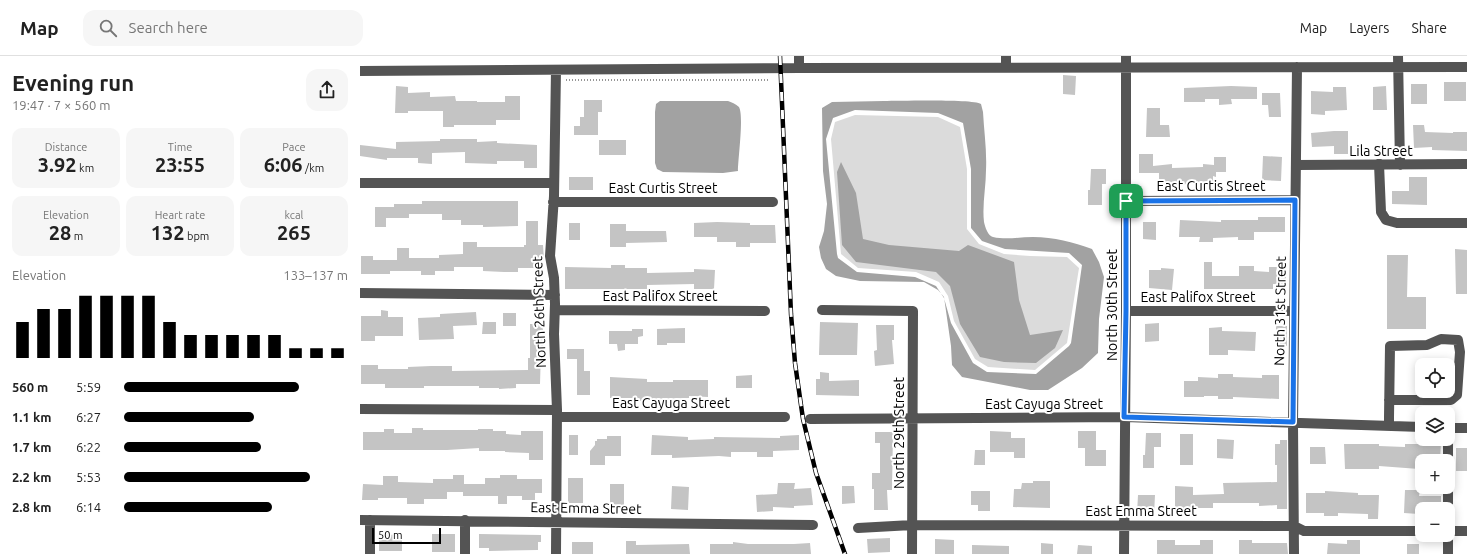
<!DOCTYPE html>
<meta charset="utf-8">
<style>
:root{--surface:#fff;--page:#f6f6f6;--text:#222;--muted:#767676;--line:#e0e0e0;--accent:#000}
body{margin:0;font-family:Ubuntu,sans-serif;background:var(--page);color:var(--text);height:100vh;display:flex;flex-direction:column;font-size:15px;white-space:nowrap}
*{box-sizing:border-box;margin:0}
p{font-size:13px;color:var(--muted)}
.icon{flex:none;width:22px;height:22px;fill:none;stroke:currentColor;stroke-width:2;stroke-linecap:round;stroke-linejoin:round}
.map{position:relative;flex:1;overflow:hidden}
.side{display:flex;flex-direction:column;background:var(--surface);width:360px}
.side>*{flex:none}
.buttons{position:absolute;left:1055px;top:302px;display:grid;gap:8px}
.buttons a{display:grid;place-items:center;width:40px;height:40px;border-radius:8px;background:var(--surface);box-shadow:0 2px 10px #0003;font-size:20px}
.scale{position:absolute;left:12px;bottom:10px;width:69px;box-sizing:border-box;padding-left:4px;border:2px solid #000;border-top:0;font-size:11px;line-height:14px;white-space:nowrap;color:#000;-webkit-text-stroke:3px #fff;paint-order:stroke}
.pin{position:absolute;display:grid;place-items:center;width:34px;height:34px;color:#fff;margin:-17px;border-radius:8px;box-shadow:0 2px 6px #0006}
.round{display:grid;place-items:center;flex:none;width:42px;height:42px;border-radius:12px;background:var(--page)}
.head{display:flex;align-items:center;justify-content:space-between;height:68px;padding:0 12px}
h1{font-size:22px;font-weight:600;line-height:30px}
.figures{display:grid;grid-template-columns:repeat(3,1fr);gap:6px;height:68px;padding:4px 12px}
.figures div{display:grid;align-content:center;border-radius:10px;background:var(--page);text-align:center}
.figures b{font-size:20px;font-weight:600}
.figures small{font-size:11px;font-weight:400}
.figures p{font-size:11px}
.chart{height:112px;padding:8px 12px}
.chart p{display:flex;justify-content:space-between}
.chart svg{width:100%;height:72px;margin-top:4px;stroke:var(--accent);stroke-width:6}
ul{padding:0 12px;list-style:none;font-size:13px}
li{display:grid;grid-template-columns:64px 48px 1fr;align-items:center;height:30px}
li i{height:10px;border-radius:5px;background:var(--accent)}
header{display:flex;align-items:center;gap:24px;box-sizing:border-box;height:56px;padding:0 20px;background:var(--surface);border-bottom:1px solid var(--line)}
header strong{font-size:19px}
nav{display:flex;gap:22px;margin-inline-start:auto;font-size:14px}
.search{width:280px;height:36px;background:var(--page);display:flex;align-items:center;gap:10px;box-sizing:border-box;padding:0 14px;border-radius:12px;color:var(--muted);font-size:15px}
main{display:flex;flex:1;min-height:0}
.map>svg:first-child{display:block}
.green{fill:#dbdbdb}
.water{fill:#a2a2a2;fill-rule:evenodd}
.building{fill:#c4c4c4}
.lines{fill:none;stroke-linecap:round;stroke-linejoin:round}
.path{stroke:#767676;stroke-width:1.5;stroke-dasharray:1 2;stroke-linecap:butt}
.minor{stroke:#545454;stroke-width:10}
.rail-casing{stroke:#000;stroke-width:4.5}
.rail{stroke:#fff;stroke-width:3;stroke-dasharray:9;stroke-linecap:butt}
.route-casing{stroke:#fff;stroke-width:8}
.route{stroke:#1a73e8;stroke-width:5}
.labels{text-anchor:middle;stroke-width:4;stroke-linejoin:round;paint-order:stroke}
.street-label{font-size:14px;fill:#000;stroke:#fff}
</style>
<header>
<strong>Map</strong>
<div class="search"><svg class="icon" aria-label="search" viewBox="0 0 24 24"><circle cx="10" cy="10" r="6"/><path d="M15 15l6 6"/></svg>Search here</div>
<nav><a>Map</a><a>Layers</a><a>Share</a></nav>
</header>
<main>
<section class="side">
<div class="head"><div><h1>Evening run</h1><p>19:47 · 7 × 560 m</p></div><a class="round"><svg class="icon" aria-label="share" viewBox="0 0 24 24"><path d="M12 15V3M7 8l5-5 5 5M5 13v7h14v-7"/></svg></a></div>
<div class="figures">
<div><p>Distance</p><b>3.92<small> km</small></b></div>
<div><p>Time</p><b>23:55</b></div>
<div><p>Pace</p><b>6:06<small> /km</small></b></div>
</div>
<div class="figures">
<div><p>Elevation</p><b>28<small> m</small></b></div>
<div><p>Heart rate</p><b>132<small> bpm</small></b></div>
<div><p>kcal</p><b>265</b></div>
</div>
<div class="chart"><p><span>Elevation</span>133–137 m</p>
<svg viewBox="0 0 160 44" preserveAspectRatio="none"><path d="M5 44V22M15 44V14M25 44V14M35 44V6M45 44V6M55 44V6M65 44V6M75 44V22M85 44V30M95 44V30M105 44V30M115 44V30M125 44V30M135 44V38M145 44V38M155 44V38"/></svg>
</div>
<ul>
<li><b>560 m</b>5:59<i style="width:78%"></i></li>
<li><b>1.1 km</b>6:27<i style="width:58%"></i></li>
<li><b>1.7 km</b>6:22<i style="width:61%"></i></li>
<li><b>2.2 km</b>5:53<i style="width:83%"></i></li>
<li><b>2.8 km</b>6:14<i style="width:66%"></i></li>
</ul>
</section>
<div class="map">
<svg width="1107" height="498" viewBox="0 0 1107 498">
<rect width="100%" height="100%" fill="#fff"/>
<path class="green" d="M495,59L578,61L600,71L607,113V173L619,188L644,198L670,200L707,201L719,212L707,287L675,314L628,311L615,303L594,265L588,240L579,226L556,216L498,212L481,198L471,83L475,66Z"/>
<path class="water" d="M300,45H368C371,46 376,48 379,51C384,60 378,103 378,115L363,117L303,116L297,113L295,107V56L296,48Z
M524,45C540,45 613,43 621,48L623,56C624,75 627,95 626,114C626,131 622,149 624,166C625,171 628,180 633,181C646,184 660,181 673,181C694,181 713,186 732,193L739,206L744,221L739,263L738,297L722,312L688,334H670L602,321L592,309L591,290L584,241L578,234L564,226L500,225L476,220L466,213L461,202L459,191L464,175L467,148L463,115L462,52L472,46ZM495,54L578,57L603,67L611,113V172L622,185L645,193L709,197L722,209L711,287L709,290L676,318L627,316L613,307L591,267L584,242L576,230L555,221L497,216L478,202L477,198L466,83L473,62Z
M481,106L496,137L503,183L529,189L599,195L608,189L654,206L659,244L670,279L703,274L695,292L676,307L644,306L620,301L600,268L590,230L576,216L496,206L482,189L477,116Z"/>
<path class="building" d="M703,19L716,20L715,39L703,38Z
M1084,26H1106V45H1084Z
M1051,28H1067V48H1051Z
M36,30L48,31V37L70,36V41L95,40L96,45H117V46H145V40H160V64H136V69H94V71H83V55H48V57H35Z
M871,30L897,31V43H871L872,48L859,49V43H845V46H824V32Z
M1026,30L1027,54H1013V31Z
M973,31H986L987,54L965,55V59L951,58V35L973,36Z
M902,37H920L921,61H909L908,49H902Z
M224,44H242V56H238V79H214V70H220V61H224Z
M787,52H800V69H809L810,81H786Z
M1053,69H1064L1065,76L1093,77V76H1107V95L1072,94V91L1054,92Z
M974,75H988V98H974V90L952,91L951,77Z
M80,83H117V86L137,85V87L177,89V112H164V105H137V108L105,107V96L72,97V108L58,107V102H27V104L0,100V89L36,93V86L80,85Z
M239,84H266V99H239Z
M779,98H793V110L812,108V112L843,111V108L854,109V101H866V116H856V121L853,120V129H844V127L799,130V117H779Z
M903,100L922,101L921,125L902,124Z
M731,113H746V128H742V149H728V134H730Z
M209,121H233V134H209Z
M1049,121H1067V149L1032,148V135H1049Z
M62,145H158V170L123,171V169H101V164H82V158H49V162H26V171H15V151H34V148H62Z
M898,161H925V176H894V184H878V181L853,182V186H839L840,181H819L820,164L861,166V164H898Z
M166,165H178V189H183L184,204L177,205V212H158V216H144L123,215V211H94V215H75V219H61V215H30V218H1V200H13V204H37V192H49V202H79V199L103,198V186H117V191H164V189H166Z
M357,166L390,167V169H415L416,187H390V191H376V186H357V181H334V167Z
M783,166H796V184L783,183Z
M209,167H220V184H209Z
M250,168H266V175H306L307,186L266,187V191H250Z
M1095,193L1107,194V238H1096Z
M1027,199H1048L1047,241H1066V273H1027Z
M844,206H852V220H879V210H894V215L909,216V211H917L916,216H926V229L913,228V233H844Z
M251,209H265V212H287V217L334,216V213L355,214L354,233H334V228L287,229V233H205V211L251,212Z
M801,212L814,213L812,234L789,232V214H801Z
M21,254L28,255V261H43V280H15V285H1V260H21Z
M116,256L117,269L93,270L94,283L59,284L58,262L80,261V258Z
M143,257H156V270H143Z
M123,266H136V278H122Z
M460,266L498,267L497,299H459Z
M799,267V285L785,286V268Z
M170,268H183V293H181L180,328H156V332L139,333V332H119V330H64V332H25V328H1V309H18V313H48V311L71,310H92V315L168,314V302H170Z
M516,269H534V284H532L534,308L515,310L514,295L517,294Z
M916,270H927V290H916Z
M862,271V275L896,276L895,295L868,294V299H849V272Z
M325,272V287H307V289H297V273Z
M272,273H283V280L278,281V288H265V294L258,295L257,288H249V275H272Z
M207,293H224V315H230V339H217V303H207Z
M460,316L469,317V325L499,324V340L456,339V323H460Z
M858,318H873V321L902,322V319H919V343L873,341V343H858V340H844V341H824V325H838V321L858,322Z
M392,319V332H376V320Z
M250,321L287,323V326H313V324H348V341L329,340V342L286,343V345H273L274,342H250Z
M52,372H63V374H118V373H133V375H146V378L161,379V375H183V404H169V397L145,396V395H119V392L87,394H3V376H24V373H34V377H52Z
M630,375L651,376V382H665V402H654V396H630Z
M718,375H736V394H746V410H725V392H718Z
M515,376H533L532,434H527L528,454H514V433H512V417H520V387H515Z
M786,377H801V391H794V412H783V399H785Z
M820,378H833V409H820Z
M209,379H218V399H209Z
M292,379L328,381V384L354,383V381L420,382V380L439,379V394L413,395V401H397V396H371V401L359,400L312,402V399H291Z
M247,380H261V400H245V409H230V395L235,389V385H237V383H247Z
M857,383L874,384L873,403L857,402Z
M920,384H927V453H917V449L899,450V447H853V452H815V430L833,431V439L864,438L863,427L917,426V409H915V388H920Z
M1070,386H1081L1080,405H1059V413L1019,410V413H985L984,388H1019V390L1045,391V388H1070Z
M950,391H965L966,408H950Z
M1096,392H1107V415H1096Z
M615,394H625V409H614Z
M93,419H104V428H125V422H140V419H157V423H182V437H175V444H162V440H147V448H138V440H103V436H87V443H64V448H47V442H18V444H2L3,428L23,429V420H38V426L73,427V423H93Z
M208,422H223V447H208Z
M673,425H690V452L653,451L654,433H661L662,427H673Z
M418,427H435L434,433L451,432L453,449L434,450V452L413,451V455L397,456L396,439L417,438Z
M250,428H264V450H250Z
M312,430L329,431L328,454L311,453Z
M482,430H494L495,447L482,448Z
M1045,434H1060L1059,440H1081V453H1059V458L1044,457Z
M611,435H630V455H618V449H611Z
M965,435L998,437V439H1019L1018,463H1008V458L978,457V460H964V457H946V437H965Z
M778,439H795L794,459L777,458Z
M42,478V495H19V484H27V479Z
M72,478H95V496H72Z
M119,478L181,479V486H178V494L129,495V492H119Z
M530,482V496L508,497L507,483Z
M575,483L594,484V498H575Z
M797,484H815V489H840V484H853V498H797Z
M879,484H892V487H927L928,498H879Z
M987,484H1000V498H967L968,487L987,488Z
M266,485H276V489L329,488L330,498H266Z
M212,486H233V498H212Z
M373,486L388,488H434L450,487L451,498H350V488H373Z
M681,487L693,488V498H681Z
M1047,488H1059V498H1047Z
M612,489L649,490V498H612Z
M718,489L732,490V498H717Z"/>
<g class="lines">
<path class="path" d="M206,24H408"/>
<path class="minor" d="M439,0V12
M646,0V12
M1038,0L1040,109
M0,15L439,12L1107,11
M1019,108L1021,156L1026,164L1037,167H1107
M936,109L1107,108
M0,127H194
M766,145L935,144
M193,146H413
M0,237L195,239
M195,254L405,255
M462,254L553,255L552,498
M766,255H934
M0,353L197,354
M197,361H425
M450,363L765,361L1062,371
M1029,370V361L1030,290L1067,289L1081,283L1098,284L1100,296L1097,339L1091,344H1029
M1088,372H1107
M1088,383V405
M1088,431V453
M0,464L453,469
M10,464V498
M498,472L552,469L934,470L944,475H1062
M1088,475H1107
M1088,479V498
M105,498V464
M196,498L197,354L194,278L195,248L194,222L190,200L194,140L196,14
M764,498L766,255V0
M934,498L933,367L937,11"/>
<g class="rail-casing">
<path id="rail" d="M420,0L431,258L435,307L443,363L456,417L485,498"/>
</g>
<use href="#rail" class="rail"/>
</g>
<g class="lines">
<g class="route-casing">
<path id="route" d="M935,144L933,366L764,361L766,255V145Z"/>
</g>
<use href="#route" class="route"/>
</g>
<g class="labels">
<g class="street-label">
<text x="1021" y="100">Lila Street</text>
<text x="851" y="135">East Curtis Street</text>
<text x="303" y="137">East Curtis Street</text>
<text x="300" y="245">East Palifox Street</text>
<text x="838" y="246">East Palifox Street</text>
<text transform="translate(752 249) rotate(-90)" y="5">North 30th Street</text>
<text transform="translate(920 255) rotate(-89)" y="5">North 31st Street</text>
<text transform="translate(179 256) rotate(-92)" y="5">North 26th Street</text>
<text x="311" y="352">East Cayuga Street</text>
<text x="684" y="353">East Cayuga Street</text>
<text transform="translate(539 377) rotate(-90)" y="5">North 29th Street</text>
<text transform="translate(226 452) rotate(1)" y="5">East Emma Street</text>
<text x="781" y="460">East Emma Street</text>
</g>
</g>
</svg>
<div class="buttons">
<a><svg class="icon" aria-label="locate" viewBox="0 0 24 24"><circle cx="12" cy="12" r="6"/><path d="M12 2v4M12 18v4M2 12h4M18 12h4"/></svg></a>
<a><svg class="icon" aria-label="layers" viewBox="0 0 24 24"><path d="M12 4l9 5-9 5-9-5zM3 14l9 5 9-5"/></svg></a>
<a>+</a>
<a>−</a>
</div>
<div class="scale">50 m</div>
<div class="pin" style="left:766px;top:145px;background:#1e9e55"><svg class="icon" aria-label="arrive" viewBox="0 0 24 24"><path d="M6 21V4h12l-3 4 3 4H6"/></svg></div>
</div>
</main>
